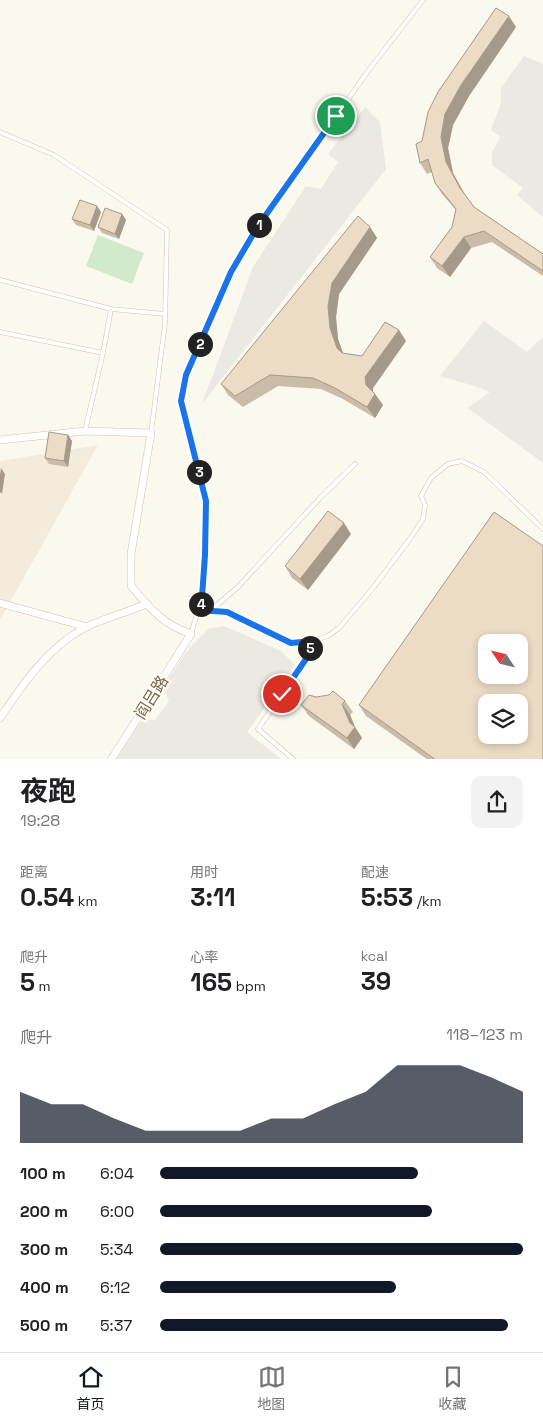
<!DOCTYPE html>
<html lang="zh">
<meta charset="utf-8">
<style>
:root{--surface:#fff;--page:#f2f2f2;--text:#202124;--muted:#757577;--line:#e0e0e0;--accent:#111827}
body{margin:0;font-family:"Space Grotesk","Noto Sans SC",sans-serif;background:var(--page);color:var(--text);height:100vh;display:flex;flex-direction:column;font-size:19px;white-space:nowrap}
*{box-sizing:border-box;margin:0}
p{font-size:16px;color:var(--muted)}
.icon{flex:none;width:28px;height:28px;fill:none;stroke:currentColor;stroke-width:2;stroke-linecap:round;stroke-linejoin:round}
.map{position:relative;height:759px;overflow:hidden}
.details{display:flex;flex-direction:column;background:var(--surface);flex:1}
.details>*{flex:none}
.needle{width:32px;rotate:305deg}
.tools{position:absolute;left:478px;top:634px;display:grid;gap:10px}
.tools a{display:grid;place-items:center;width:50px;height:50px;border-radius:10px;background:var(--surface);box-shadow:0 2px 8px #0003;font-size:25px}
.pin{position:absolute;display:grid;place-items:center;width:42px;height:42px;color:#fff;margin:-21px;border:2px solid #fff;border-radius:50%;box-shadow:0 1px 5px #0007}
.km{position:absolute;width:25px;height:25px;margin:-12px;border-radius:50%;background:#222;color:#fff;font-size:14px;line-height:25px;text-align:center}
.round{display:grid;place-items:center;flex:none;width:52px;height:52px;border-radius:10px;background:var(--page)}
.head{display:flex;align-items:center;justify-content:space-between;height:85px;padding:0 20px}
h1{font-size:28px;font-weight:700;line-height:38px}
.figures{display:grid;grid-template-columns:repeat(3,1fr);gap:8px;height:85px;padding:5px 20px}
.figures div{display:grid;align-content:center}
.figures b{font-size:25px;font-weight:700}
.figures small{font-size:14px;font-weight:400}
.figures p{font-size:14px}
.chart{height:140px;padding:10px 20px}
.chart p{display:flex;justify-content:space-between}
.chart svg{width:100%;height:90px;margin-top:5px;fill:var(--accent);opacity:.7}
ul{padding:0 20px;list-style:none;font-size:16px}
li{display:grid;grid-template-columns:80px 60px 1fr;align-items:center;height:38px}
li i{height:12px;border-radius:6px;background:var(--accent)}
.tabs{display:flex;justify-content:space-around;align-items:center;height:70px;border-top:1px solid var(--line);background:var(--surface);font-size:14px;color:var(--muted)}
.tabs a{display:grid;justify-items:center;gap:2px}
.tabs .active{color:var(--accent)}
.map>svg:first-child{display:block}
.residential{fill:#f3ecdc}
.industrial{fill:#ece8e2}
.green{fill:#d3e9cc}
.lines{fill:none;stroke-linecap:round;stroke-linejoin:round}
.lane-casing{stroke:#cdc3b3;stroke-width:5}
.street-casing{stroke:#cdc3b3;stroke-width:8}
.lane{stroke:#fff;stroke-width:4}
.street{stroke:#fff;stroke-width:7}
.wall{fill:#cbbca9}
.shaded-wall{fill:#a5998a}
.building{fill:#ecdbc5;stroke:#a5998a;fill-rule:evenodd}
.route-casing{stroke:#fff;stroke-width:10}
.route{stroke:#1a73e8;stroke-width:6}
.labels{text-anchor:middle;stroke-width:5;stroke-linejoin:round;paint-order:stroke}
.street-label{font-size:16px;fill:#766451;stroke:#fefcf4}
</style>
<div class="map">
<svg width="543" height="760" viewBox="0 0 543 760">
<rect width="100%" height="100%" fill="#fbf8ee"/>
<path class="residential" d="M98,445L0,620V461Z"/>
<path class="industrial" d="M524,56L543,64V217L517,195L523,188L492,165V152L501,137L491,130L501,103V88Z
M365,107L380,122L386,169L202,404L253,267L306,186L321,189L338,162L328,154Z
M484,321L527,352L543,337V463L468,408L490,392L478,387L440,376Z
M224,626L281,651L295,665L247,732L281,759H116L143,719L155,720L169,701L163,686L187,651L208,629Z"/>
<path class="green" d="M98,235L144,253L132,284L86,266Z"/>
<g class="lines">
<g class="lane-casing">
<path id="lane" d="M0,132L54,155L167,230L165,324L151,433
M0,280L111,309L165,314
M0,332L103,353
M85,431L103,353L111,309
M199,610L227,612L291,643L313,641L328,636L339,628L373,588L412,536L423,519L425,505L421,496L431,478L448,464L462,461L484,472L543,529
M211,610L237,588L320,498L355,464
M191,634L202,597L206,501L181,401L186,375L231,272L259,226L368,71L423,0
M294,760L258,729L306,659L313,641"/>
</g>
<g class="street-casing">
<path id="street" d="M0,440L85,431L151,433L131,554V586C151,609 161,623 191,634L111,760
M0,603L87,627
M0,718C23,684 48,647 86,627C105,618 127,612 147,604"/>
</g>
<use href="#lane" class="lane"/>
<use href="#street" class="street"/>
</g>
<path class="wall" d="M516,27L469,96L453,125L448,148L453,173L466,196L474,207L543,254V276L492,242L471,248L450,277L437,268L430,257L452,227L456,210L442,194L435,183L432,172L427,174L420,163L422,141Z
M97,206L101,212L94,231L76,225L72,219Z
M122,214L126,220L119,239L102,233L98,227Z
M370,227L377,238L339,294L336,317L338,339L343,353L362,356L406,341L373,388V392L383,405L375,418L343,399L321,389L278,386L243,407L228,395L221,384Z
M68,435L72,441L68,467L49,464L45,458Z
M351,534L308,590L292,578L285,566Z
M316,697L345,701L353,712L350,715L355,727L362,738L354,749L309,716L301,705Z
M359,705L543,760H428L366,716Z"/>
<path class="shaded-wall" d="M509,16L516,27L469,96L453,125L448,148L453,173L467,199L460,188L446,162L441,137L445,114L461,85Z
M97,206L101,212L94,231L90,225Z
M122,214L126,220L119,239L115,234Z
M370,227L377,238L339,294L336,317L338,339L345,359L337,348L330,328L328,306L332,283Z
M464,237L471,248L450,277L442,266Z
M399,330L406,341L373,388V396L366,385L365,377Z
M375,394L383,405L375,418L367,407Z
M68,435L72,441L68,467L64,461Z
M1,468L5,474L2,494L0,492V475Z
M344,523L351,534L308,590L300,579Z
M342,704L350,715L355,727L362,738L354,749L347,738L350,723Z"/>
<path class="building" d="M496,8L509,16L461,85L445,114L441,137L446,162L460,188L474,207L543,254V271L484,231L464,237L442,266L430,257L452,227L456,209L435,183L428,159L420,163L416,144L422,141L428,112L438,92Z
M80,200L97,206L90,225L72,219Z
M105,208L122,214L115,234L98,227Z
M358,216L370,227L332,283L328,306L330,328L337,348L342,353L362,356L385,322L399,330L365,377L366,385L375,394L367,407L335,388L313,378L270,375L235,396L221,384Z
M49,432L68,435L64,461L45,458Z
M328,511L344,523L300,579L285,566Z
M494,512L543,546V760H436L359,705ZM486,642H519V675H486ZM486,702H519V735H486Z
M333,691L345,701L342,704L350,723L355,727L347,738L301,705L309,695L316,697L329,695Z"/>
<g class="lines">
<g class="route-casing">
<path id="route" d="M282,694L306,659L313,641L291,643L227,612L199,610L202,597L205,555L206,501L181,401L186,375L231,272L258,226L336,116"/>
</g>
<use href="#route" class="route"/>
</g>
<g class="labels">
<g class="street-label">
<text transform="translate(151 697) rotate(-58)" y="6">阎吕路</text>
</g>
</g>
</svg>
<div class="tools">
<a><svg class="needle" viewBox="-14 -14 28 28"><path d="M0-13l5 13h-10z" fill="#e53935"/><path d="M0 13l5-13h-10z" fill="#757577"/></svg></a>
<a><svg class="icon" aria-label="layers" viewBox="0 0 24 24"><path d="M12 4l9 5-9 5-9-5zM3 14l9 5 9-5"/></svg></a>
</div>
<div class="pin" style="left:336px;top:116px;background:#1e9e55"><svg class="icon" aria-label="arrive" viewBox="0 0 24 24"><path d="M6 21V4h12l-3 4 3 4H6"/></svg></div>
<div class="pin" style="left:282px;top:694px;background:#d93025"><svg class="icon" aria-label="check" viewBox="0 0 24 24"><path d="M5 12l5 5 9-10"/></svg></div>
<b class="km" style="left:259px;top:225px">1</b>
<b class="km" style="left:200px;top:344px">2</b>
<b class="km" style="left:199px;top:472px">3</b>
<b class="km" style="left:201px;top:604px">4</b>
<b class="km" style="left:310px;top:648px">5</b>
</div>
<section class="details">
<div class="head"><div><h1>夜跑</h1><p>19:28</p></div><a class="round"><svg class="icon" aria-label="share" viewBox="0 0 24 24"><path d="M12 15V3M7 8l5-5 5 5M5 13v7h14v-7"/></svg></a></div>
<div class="figures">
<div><p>距离</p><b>0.54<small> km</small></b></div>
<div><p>用时</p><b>3:11</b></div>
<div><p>配速</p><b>5:53<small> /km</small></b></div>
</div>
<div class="figures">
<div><p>爬升</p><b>5<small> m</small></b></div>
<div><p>心率</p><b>165<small> bpm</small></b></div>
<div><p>kcal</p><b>39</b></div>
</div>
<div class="chart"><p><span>爬升</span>118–123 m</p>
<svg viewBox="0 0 160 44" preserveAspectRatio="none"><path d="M0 44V19L10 25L20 25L30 32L40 38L50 38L60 38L70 38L80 32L90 32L100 25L110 19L120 6L130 6L140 6L150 12L160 19V44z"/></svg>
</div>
<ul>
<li><b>100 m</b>6:04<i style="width:71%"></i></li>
<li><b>200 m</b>6:00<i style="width:75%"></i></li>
<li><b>300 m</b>5:34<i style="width:100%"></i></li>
<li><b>400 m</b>6:12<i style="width:65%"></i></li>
<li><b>500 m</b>5:37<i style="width:96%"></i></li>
</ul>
</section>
<nav class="tabs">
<a class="active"><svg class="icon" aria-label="home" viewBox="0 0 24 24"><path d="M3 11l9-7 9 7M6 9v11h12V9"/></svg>首页</a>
<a><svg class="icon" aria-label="map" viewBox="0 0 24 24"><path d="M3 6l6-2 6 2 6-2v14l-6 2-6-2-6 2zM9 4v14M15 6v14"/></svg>地图</a>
<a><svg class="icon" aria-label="saved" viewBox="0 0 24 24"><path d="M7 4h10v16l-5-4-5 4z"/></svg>收藏</a>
</nav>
